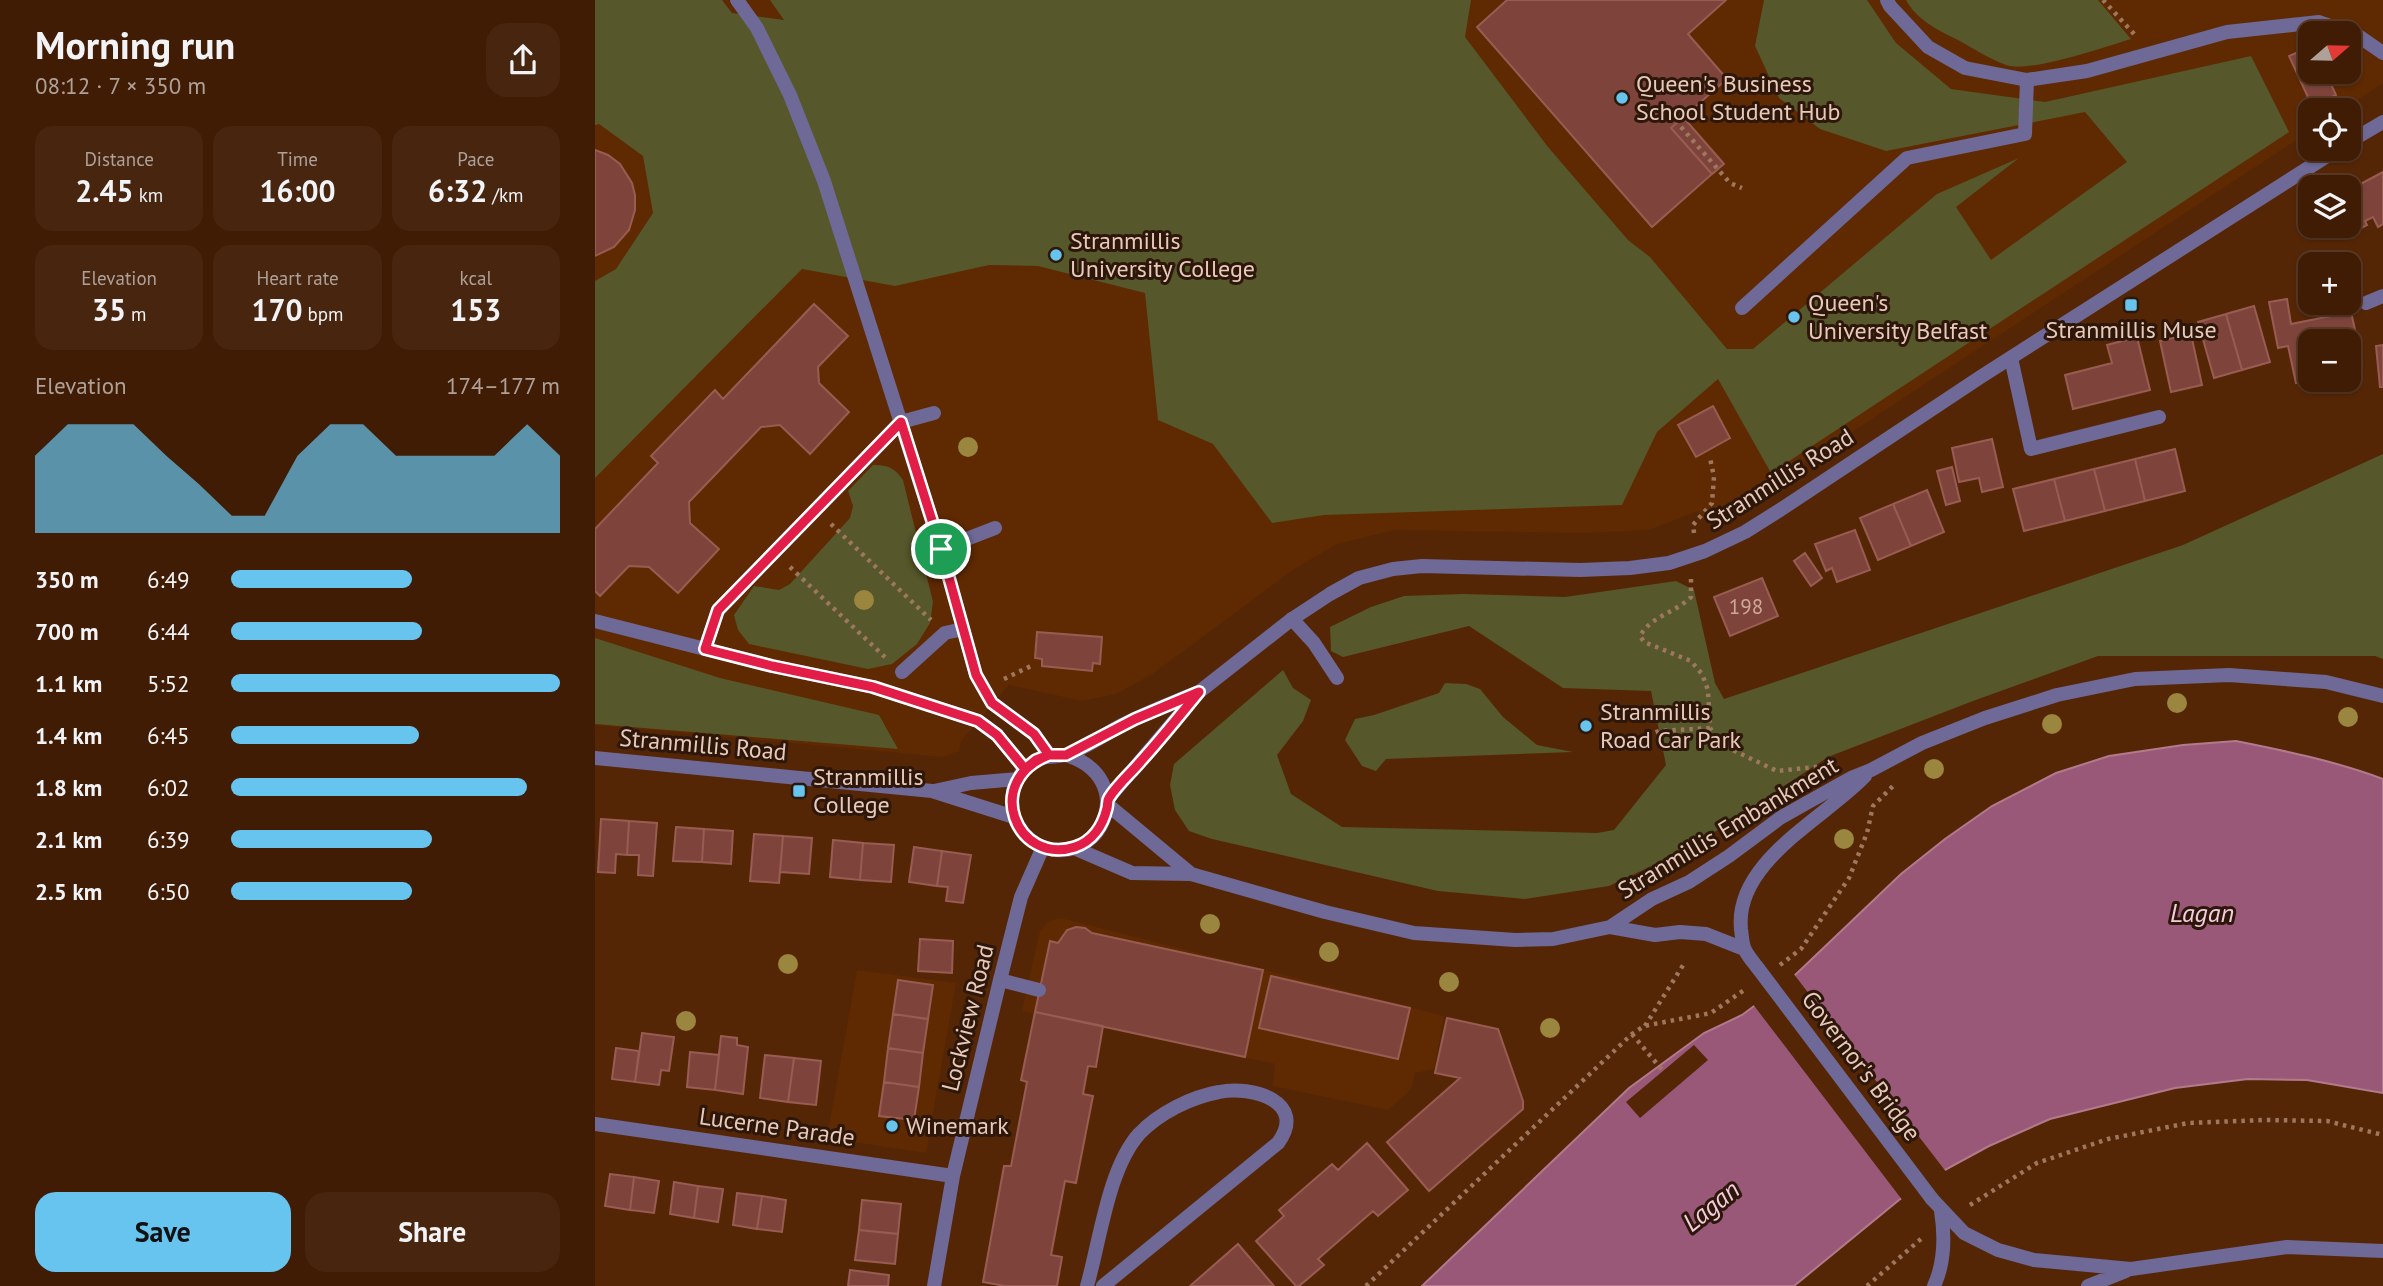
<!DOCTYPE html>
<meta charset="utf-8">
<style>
:root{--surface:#401c04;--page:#47250e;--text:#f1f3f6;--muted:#aea19a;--line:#593a26;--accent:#66c4ef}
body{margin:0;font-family:"PT Sans",sans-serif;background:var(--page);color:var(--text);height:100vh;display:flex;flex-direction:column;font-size:26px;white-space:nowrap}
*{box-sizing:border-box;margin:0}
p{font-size:23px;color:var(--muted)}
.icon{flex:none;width:38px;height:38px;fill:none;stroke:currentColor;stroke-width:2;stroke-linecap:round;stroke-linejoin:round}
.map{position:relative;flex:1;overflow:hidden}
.panel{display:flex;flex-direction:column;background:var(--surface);width:595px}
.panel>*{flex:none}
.needle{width:46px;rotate:70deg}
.controls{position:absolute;left:1703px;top:21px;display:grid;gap:14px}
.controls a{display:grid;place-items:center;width:63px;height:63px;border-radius:14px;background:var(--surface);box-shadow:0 2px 5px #0004,0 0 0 2px var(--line);font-size:35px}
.pin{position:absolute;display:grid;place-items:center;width:60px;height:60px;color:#fff;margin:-30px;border:4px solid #fff;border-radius:50%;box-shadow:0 2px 7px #0007}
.round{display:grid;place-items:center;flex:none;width:74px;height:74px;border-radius:21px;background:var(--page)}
.headline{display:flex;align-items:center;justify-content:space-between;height:119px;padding:0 35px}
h1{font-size:38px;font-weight:600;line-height:52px}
.stats{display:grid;grid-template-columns:repeat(3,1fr);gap:10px;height:119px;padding:7px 35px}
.stats div{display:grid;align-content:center;border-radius:18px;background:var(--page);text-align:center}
.stats b{font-size:30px;font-weight:600}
.stats small{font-size:19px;font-weight:400}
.stats p{font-size:19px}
.chart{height:196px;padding:14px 35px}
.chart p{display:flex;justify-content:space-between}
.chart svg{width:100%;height:126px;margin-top:7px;fill:var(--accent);opacity:.7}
.primary-button{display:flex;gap:14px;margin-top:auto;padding:14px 35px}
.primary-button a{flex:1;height:80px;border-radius:21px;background:var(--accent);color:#111;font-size:28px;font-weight:600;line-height:80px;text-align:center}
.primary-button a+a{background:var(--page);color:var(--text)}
ul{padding:0 35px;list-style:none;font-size:23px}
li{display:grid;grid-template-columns:112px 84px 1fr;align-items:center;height:52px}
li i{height:18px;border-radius:9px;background:var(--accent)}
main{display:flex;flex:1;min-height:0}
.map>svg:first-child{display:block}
.built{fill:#5f2902;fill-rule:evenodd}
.green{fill:#56572a}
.water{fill:#9a5879;stroke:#b27a8c;stroke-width:2}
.pier{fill:#552606}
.building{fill:#7e443b;stroke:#985c52;stroke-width:2}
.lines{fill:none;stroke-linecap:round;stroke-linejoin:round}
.path{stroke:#9e775f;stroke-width:4.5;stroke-dasharray:3.5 5;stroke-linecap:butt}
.service{stroke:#6e6996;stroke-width:14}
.minor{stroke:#6e6996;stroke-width:14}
.tertiary{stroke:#6e6996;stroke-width:14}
.tertiary-bridge{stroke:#6e6996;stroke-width:14}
.tree{fill:#9a863f}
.route-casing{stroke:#fff;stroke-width:14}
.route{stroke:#e11d48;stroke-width:9}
.poi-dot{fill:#66c4ef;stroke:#2c170a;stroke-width:2.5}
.labels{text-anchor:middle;stroke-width:6;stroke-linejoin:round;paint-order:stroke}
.number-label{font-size:21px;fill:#cea89a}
.poi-label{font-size:24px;fill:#e9caba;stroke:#2c170a;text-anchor:start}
.street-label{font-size:24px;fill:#e9caba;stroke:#2c170a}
.water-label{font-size:26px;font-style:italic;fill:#f5cddf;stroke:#2c170a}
</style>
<main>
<section class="panel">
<div class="headline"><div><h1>Morning run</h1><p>08:12 · 7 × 350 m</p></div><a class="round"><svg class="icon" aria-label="share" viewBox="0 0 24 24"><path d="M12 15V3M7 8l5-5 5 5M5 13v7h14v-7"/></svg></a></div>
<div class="stats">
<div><p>Distance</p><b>2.45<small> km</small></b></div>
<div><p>Time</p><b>16:00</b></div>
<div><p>Pace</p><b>6:32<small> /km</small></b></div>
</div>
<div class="stats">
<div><p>Elevation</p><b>35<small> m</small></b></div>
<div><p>Heart rate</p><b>170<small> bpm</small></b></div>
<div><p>kcal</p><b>153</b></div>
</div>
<div class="chart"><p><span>Elevation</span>174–177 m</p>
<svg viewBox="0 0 160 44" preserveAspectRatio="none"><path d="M0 44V17L10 6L20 6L30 6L40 17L50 27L60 38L70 38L80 17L90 6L100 6L110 17L120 17L130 17L140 17L150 6L160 17V44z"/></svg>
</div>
<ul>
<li><b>350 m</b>6:49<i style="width:55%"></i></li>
<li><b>700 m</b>6:44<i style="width:58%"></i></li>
<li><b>1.1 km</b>5:52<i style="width:100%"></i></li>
<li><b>1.4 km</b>6:45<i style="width:57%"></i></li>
<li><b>1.8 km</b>6:02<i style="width:90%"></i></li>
<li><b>2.1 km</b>6:39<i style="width:61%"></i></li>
<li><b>2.5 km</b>6:50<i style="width:55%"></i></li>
</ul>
<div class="primary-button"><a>Save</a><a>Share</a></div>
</section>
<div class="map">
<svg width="1788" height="1286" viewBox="0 0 1788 1286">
<rect width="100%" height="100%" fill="#552606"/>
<path class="built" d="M0,0H1788V83L1747,110H1715V131L1170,489L1110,522L1103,511L1054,530L987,533L800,530L742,544L698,570L556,675L521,694L487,701L414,685L366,741L364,751L348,757L0,725ZM1715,33H1754V72H1715Z
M466,918L849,1016L839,1069L820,1073L816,1090L793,1110L678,1086L680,1064L427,1011L445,931L454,921Z
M262,970L361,983L331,1153L232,1138Z"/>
<path class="green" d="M0,0H127L137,13L189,20L175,0H876L870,37L953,147L1033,240L1055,257L1132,349H1158L1342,194L1424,158L1361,207L1396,260L1532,162L1490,112L1291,151L1225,129L1184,98L1160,46L1169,0H1272L1301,43L1356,89L1450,102L1656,56L1694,132L1176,473L1123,379L1062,432L1027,505L729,515L677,523L618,444L563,420L550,293L443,266L394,265L300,286L207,269L0,478V281L21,269L58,213L48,156L4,124L0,125Z
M1311,0H1503L1536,39C1510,47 1440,71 1415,66C1399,62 1376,47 1361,39C1342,30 1321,19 1311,0Z
M1788,454V659L1780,656H1503L1378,701L1233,757L1097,847L1014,886L930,899L843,891L617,839L594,831L580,810L575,785L579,764L688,670L698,688L716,700L708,721L682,755L696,794L747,827L1002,833L1019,830L1071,765L1056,691L968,688L874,626L748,657L736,651L735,627L776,607L809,596L868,594L970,597L1081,581L1099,590L1120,683L1129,699L1588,545Z
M278,465C293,465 300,468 308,480L338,602L335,623L322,644L297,664L273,669L154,644L143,630L139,615L159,586L184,590L195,584L255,518L258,506L253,491Z
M0,638L125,678L284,715L303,749L0,724Z
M850,683L871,684L885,689L908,717L942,745L978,752L791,759L781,771L767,766L750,740L760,719L779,715L844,693Z"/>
<path class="water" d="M1641,741C1691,751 1740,761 1788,779V1093L1712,1080L1653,1079L1580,1088L1455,1119L1394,1146L1335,1178L1304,1200L1199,1286H827L1034,1088L1109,1033L1147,1015L1198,977L1306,874L1350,839L1397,806L1461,773L1514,756L1588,745Z"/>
<path class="pier" d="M1198,973L1352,1173L1308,1201L1157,1003Z
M1099,1045L1113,1060L1045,1118L1031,1102Z"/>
<path class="building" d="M912,0H1131L1093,34L1132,79L1076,128L1117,174L1057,227L882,27Z
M1715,47V72H1751L1734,80L1741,95L1717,106L1694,56Z
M1088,117L1129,164L1117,174L1076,128Z
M0,150L13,155L25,164L37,183L40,195V210L34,230L19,247L0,256Z
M1788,172V224L1783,227L1778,217L1770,221L1772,225L1758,232L1754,222V190Z
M1692,299L1696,324L1756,312L1767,361L1754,364V341H1715L1716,380L1701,383L1693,346L1683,348L1674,302Z
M219,304L253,336L223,367L224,383L254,412L215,454L185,425L166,427L94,502L95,523L124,549L83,593L54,567L34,566L5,596L0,591V529L63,463L56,456L120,390L128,399Z
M1659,306L1675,362L1647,370L1631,314Z
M1631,314L1647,370L1619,378L1603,322Z
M1596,334L1607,385L1576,392L1565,341Z
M1542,337L1555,390L1478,409L1470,375L1517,363L1512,345Z
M1788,345V387H1785L1781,346Z
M1118,406L1135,438L1101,457L1083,425Z
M1397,439L1408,487L1387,492L1384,478L1364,482L1357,448Z
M1580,449L1590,491L1550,501L1540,459Z
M1540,459L1550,501L1510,511L1499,469Z
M1357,467L1365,501L1351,505L1342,471Z
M1499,469L1510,511L1470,521L1459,479Z
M1459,479L1470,521L1429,531L1418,489Z
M1332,490L1349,532L1316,546L1298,504Z
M1298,504L1316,546L1283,560L1265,518Z
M1260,530L1275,570L1242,582L1237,568L1231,571L1220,544Z
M1210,553L1227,578L1216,586L1199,561Z
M1167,578L1183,616L1135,636L1119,597Z
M442,632L507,637L505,664L498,663L497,671L447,666V659L440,658Z
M6,819L34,821L32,855L21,854L20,873L3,872Z
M34,821L62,823L58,876L43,875L44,855H32Z
M81,827L109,829L107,862L78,861Z
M109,829L138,831L136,864L107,862Z
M159,834L188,836L184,883L155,881Z
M188,836L217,838L214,874L185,872Z
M238,840L268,843L265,880L235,877Z
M268,843L299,845L296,882L265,880Z
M319,847L347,851L342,886L314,882Z
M347,851L376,855L368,903L351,901L353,887L342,886Z
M481,927L490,928L497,933L668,970L650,1057L440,1012L455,941L463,943L472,930Z
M325,939L358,941L357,973L323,971Z
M676,976L815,1008L803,1059L664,1028Z
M303,980L338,985L333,1019L298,1014Z
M440,1012L508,1026L501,1067L493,1066L488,1094L498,1096L481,1183L470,1181L456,1255L467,1257L462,1286H410L388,1282L409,1166H416L432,1082L426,1080Z
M298,1014L333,1019L328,1053L293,1048Z
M852,1018L903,1029L928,1101V1109L834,1191L792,1142L865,1078L840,1073Z
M47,1033L79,1037L74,1071L66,1070L64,1085L40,1082Z
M126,1036L142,1038V1045L153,1047L148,1094L120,1090Z
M21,1048L44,1051L40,1082L17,1079Z
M293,1048L328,1053L324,1087L289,1082Z
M95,1052L124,1055L120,1090L92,1087Z
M170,1055L199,1058L193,1102L165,1098Z
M199,1058L226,1061L221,1105L193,1102Z
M289,1082L324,1087L319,1120L284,1116Z
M772,1143L813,1190L783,1216L778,1211L723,1259L729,1265L704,1286H701L661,1241L689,1216L684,1210L737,1164L743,1170Z
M15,1174L39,1177L35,1210L10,1206Z
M39,1177L64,1181L59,1213L35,1210Z
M79,1182L103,1186L99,1218L75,1214Z
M103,1186L128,1189L123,1222L99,1218Z
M142,1193L167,1196L162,1229L138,1225Z
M167,1196L191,1200L187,1232L162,1229Z
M267,1200L306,1204L303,1234L264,1230Z
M264,1230L303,1234L300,1264L260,1260Z
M643,1244L679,1286H595Z
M255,1270L294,1275L293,1286H253Z"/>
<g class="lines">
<path class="path" d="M1508,0L1540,35
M1086,127L1135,183L1147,188
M236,524L336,620
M1099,533L1098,525L1117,503L1119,477L1115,458
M195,567L293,660
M1096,579V597C1080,613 1056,616 1045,636L1049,642L1096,661L1107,674L1113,690L1115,728L1127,745L1182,771L1230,766
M409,679L438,665
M1045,739L1064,731L1115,728
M1185,965L1206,949L1254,878L1272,833L1278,806L1300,784
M1050,1026L1090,962
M1037,1034L1068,1071
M1375,1205L1442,1163L1513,1139L1593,1123L1669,1120L1732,1121L1788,1135
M771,1286L1037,1034L1049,1026L1116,1013L1152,988
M1272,1286L1327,1238"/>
<path class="service" d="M142,0L162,28L195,95L229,181L346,549L381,675L397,703L439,734L454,755
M1292,0L1295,6L1333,47L1370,68L1432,80L1492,71L1632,32L1724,22L1762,35L1788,53
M1147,308L1312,158L1430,134L1432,80
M346,549L400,528
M697,619L719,643L742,678
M0,621L177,666L278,687L383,721L402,735L430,769
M110,649L123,610L306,422L339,413
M307,672L350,633L368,629
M405,980L444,990
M492,1286C505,1241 513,1169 544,1134C564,1113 596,1097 624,1092C657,1085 713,1102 683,1143L508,1286"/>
<path class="minor" d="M1771,303L1788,296
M1416,358L1436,449L1564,417
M0,1124L358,1176
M339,1286L358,1176L405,980L426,897L448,847"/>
<path class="tertiary" d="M1754,142L1788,122
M471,755C545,778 507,868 448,847C435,842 424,830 419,817C414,800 418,780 431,768C446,753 454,759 470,755C486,751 512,733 527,725C551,713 576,703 601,693
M0,758L337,791L419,817
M339,791L376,783L423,779
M512,800L604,692L697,619L735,594L764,578L798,569L827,566L985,570L1035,568L1074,563L1110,551L1150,532L1185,510L1387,376L1743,149
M513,805L596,874
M479,848L537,873L596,874L730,912L819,933L920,940L958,939L1015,927L1057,899L1094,882L1134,856L1185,818L1256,778L1276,770L1327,743L1390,718L1462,695L1540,679L1634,675L1731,682L1788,696
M1015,927L1060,935L1085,932L1111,934L1149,949
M1162,967C1158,962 1153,956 1150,950C1147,944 1147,936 1146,929C1139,862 1230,818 1270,776
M1337,1199L1369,1233L1403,1250L1439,1260L1536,1269L1692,1247L1788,1251
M1339,1286C1350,1262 1350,1236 1346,1211
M1493,1286L1531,1271"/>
<path class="tertiary-bridge" d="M1162,967L1337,1199"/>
</g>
<g class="tree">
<circle cx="373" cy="447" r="10"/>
<circle cx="269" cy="600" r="10"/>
<circle cx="1582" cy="703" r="10"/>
<circle cx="1753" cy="717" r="10"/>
<circle cx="1457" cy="724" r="10"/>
<circle cx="1339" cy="769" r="10"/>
<circle cx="1249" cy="839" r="10"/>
<circle cx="615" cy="924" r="10"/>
<circle cx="734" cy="952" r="10"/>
<circle cx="193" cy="964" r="10"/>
<circle cx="854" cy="982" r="10"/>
<circle cx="91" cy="1021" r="10"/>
<circle cx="955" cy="1028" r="10"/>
</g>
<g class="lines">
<g class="route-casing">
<path id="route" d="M346,549L381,675L397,703L439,734L454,755C387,780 421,866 480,847C498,841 508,825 512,808C513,804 512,801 514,798C522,785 536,773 546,761C566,739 585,715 604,692L540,719L471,755H454L441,760L430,769L402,735L383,721L278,687L177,666L110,649L123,610L306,422L346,549"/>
</g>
<use href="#route" class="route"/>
</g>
<g class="poi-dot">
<circle cx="1027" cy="98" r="7"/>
<circle cx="461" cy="255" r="7"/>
<rect x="1529" y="298" width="14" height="14" rx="3.5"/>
<circle cx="1199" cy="317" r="7"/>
<circle cx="991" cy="726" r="7"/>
<rect x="197" y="784" width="14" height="14" rx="3.5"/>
<circle cx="297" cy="1126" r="7"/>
</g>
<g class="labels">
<g class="number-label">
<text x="1151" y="614">198</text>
</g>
<g class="poi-label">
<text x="1041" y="92">Queen's Business<tspan x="1041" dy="28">School Student Hub</tspan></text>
<text x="475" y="249">Stranmillis<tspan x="475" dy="28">University College</tspan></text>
<text x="1213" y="311">Queen's<tspan x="1213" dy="28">University Belfast</tspan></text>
<text x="1536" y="338" text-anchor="middle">Stranmillis Muse</text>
<text x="1005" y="720">Stranmillis<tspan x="1005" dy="28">Road Car Park</tspan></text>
<text x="218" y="785">Stranmillis<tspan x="218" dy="28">College</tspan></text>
<text x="311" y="1134">Winemark</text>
</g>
<g class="street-label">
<text transform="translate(1185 479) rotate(-32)" y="8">Stranmillis Road</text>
<text transform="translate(108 745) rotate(5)" y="8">Stranmillis Road</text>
<text transform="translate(1133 828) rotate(-31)" y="8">Stranmillis Embankment</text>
<text transform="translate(373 1018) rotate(-76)" y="8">Lockview Road</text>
<text transform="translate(1266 1066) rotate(53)" y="8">Governor's Bridge</text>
<text transform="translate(182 1127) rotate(8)" y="8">Lucerne Parade</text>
</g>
<g class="water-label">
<text x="1607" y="922">Lagan</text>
<text transform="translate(1116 1206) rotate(-39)" y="9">Lagan</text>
</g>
</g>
</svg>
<div class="controls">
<a><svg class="needle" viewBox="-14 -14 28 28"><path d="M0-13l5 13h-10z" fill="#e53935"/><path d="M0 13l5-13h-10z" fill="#aea19a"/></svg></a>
<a><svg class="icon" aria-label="locate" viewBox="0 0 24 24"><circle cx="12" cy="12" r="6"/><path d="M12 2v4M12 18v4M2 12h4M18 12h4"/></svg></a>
<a><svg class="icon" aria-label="layers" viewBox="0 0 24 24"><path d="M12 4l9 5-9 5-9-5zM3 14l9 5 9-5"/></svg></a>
<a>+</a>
<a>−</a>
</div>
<div class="pin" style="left:346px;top:549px;background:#1e9e55"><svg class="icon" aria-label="arrive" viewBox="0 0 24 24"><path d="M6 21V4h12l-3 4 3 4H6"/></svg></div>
</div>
</main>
